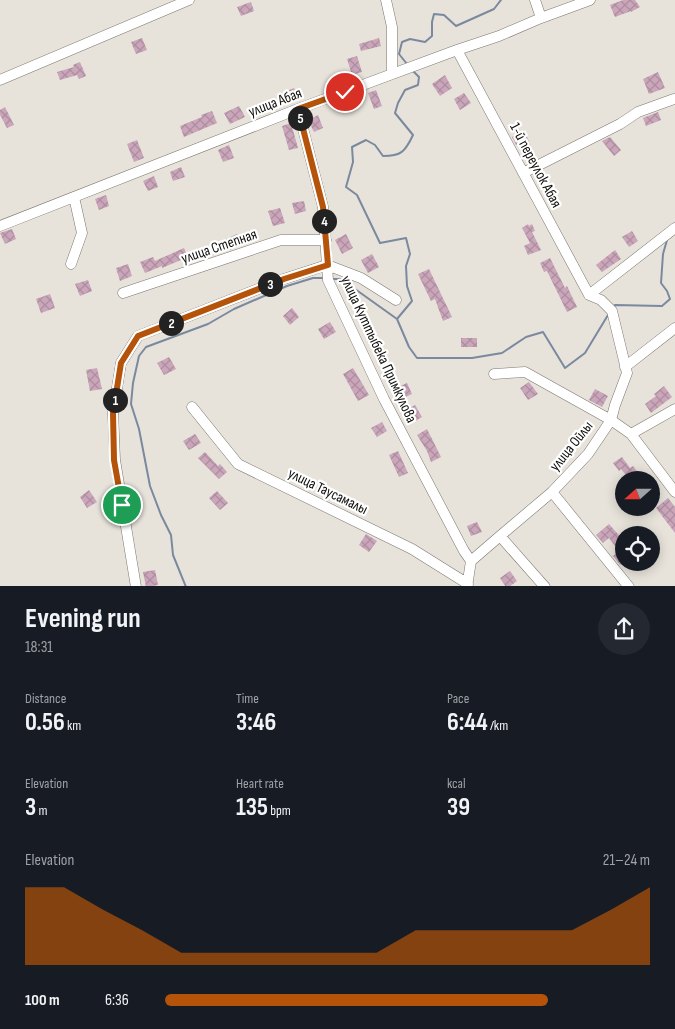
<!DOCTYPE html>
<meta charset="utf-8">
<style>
:root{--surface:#171b24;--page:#242831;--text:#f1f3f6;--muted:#9ea1a6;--accent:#b45309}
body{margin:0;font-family:"Sofia Sans Condensed",sans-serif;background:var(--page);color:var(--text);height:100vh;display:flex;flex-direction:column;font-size:19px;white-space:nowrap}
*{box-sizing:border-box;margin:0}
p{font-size:16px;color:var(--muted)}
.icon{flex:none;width:28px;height:28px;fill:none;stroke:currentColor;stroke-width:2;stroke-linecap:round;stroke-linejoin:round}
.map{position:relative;height:586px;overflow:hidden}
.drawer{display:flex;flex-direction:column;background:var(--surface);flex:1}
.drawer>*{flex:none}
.needle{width:32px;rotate:249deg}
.controls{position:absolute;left:615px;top:471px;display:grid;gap:10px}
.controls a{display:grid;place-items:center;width:45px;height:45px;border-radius:50%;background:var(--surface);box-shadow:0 2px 12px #0003;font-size:25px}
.pin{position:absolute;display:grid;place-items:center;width:42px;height:42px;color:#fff;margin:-21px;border:2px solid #fff;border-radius:50%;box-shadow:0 1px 5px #0007}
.km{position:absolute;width:25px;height:25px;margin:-12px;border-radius:50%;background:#222;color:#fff;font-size:14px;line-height:25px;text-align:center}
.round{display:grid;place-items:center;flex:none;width:52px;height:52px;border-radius:26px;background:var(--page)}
.headline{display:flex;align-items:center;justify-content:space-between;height:85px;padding:0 25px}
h1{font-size:28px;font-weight:700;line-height:38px}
.metrics{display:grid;grid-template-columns:repeat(3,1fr);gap:8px;height:85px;padding:5px 25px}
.metrics div{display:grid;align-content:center}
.metrics b{font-size:25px;font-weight:700}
.metrics small{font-size:14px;font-weight:400}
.metrics p{font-size:14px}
.chart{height:140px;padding:10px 25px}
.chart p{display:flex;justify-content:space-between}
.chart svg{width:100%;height:90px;margin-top:5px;fill:var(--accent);opacity:.7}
ul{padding:0 25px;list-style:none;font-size:16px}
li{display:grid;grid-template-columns:80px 60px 1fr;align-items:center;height:38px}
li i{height:12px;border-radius:6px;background:var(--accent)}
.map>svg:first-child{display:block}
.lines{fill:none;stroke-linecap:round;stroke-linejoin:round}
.stream{stroke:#7a899e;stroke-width:2}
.building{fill:url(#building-cross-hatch)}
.minor-casing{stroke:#7b7770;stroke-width:11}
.minor{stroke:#fff;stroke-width:10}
.route-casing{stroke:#fff;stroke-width:10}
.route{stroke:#b45309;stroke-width:6}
.labels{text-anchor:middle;stroke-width:4.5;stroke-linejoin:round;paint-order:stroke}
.street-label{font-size:15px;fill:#0e0d0a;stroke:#fff}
</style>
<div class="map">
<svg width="675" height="587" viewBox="0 0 675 587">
<defs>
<pattern id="building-cross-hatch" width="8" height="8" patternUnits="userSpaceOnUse" patternTransform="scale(1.25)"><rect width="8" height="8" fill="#cba6bb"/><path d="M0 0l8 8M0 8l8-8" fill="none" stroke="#ad8e9f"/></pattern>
</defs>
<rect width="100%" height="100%" fill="#e7e3db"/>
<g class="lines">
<path class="stream" d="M407,64L399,54L402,42L410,39L425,42L432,36V22L434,14L444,15L456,26L494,9L501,0
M332,279H341L397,319L409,347L417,358H472L502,353L526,337L543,332L565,368L585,353L608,315
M613,307L615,305L662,306L670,299L667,291L661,283L663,254L667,240
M397,319L412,301L407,286L406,266L410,254L406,238L380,243L357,195L346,187L353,162L352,147L366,140L375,145L383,156C401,156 405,152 413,135L395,113L398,103L405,90L418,85L419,77L413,71
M186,587L173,555L171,535L161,515L150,486L139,429L131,404L133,383L139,356L146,347L208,324L234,309L287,286L313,278H325"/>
</g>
<path class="building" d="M623,0H635L640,7L631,12V11L615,17L610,5Z
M251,2L254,11L241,16L237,7Z
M142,38L147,50L136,54L131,42Z
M379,38L381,46L361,51L359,44Z
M357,56L362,72L352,75L347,59Z
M80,62L86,76L79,79L77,75L60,80L57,72L74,67L73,65Z
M658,72L665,88L649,94L643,79Z
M445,75L452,88L440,96L432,84Z
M294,88L298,97L285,103L280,94Z
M376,90L382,106L374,109L368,93Z
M464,93L471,103L460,110L454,99Z
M239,106L245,117L230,124L224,113Z
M5,107L14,125L7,128L0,115V110Z
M212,111L217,123L184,137L180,126L202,117L201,115Z
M658,112L661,120L646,126L643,118Z
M318,115L323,128L314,132L308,120Z
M291,123L298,148L289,150L282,126Z
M524,130L533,151L523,156L518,144L516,145L512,137Z
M610,137L621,150L614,156L602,141Z
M137,140L144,158L134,162L127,144Z
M229,145L234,158L223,162L218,150Z
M181,167L185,177L173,181L170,172Z
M154,176L158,187L148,191L143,181Z
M106,195L109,206L99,210L95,199Z
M304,201L306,211L295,214L292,203Z
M280,208L285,223L273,226L268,211Z
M528,224L529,226L532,224L535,231L532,232L541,250L528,255L524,246L530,243L522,228Z
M12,229L16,239L5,244L0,233Z
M632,231L638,241L629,247L622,237Z
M237,234L242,245L230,250L226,239Z
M346,234L353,248L342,254L335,240Z
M184,248L188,257L162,268V266L145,273L140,262L153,257L155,261Z
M615,250L621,259L602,272L596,265Z
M372,254L379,267L368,273L361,260Z
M550,258L565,288L567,286L577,307L567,312L547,271L544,272L540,263Z
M128,264L132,276L120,281L116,268Z
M429,269L452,317L443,321L435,299L431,301L418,274Z
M88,280L92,291L80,296L75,284Z
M50,294L55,308L41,313L36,299Z
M292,308L299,317L290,325L283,316Z
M330,322L336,332L324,339L318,329Z
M461,338H477V347H461Z
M169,357L176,369L164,375L157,363Z
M97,368L102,389L90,391L86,370Z
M353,368L369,395L358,401L343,374Z
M529,382L538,394L528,400L520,388Z
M407,383L412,394L401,399L396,388Z
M664,386L672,397L651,413L645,404L656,396L654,394Z
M595,389L608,396L602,407L589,400Z
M415,405L422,417L412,423L405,411Z
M382,422L387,431L377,437L371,428Z
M427,429L441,457L431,462L427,451L417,435Z
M195,434L201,443L189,450L183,441Z
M398,451L408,473L399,477L389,455Z
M205,452L218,466L220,464L227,472L219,479L198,458Z
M622,457L630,468L633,466L639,474L630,480L621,469L619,471L613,463Z
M89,490L97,502L87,508L80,497Z
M217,491L228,503L220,510L209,498Z
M138,495L142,507L130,511L128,498Z
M668,498L675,507V533L656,508Z
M477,522L482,532L471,536L467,526Z
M609,524L624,541V562L620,565L613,556L619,551L609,538L603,543L596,535Z
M366,534L377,541L369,552L359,545Z
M155,570L158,585L146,587L143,572Z
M510,571L517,581L509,587H506L500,578Z"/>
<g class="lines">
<g class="minor-casing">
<path id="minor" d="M386,0L392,27V74
M535,0L541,18
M457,50L589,295
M0,80L189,0
M298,109L323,207L328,280L384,399L464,551L471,561L467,587
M523,173L620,124L638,112L674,99
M0,226L298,109L457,50L499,36L541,18L590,0
M71,264L82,233L74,197
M123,293L281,240H326
M625,367L675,328
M494,374L525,372L611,420L631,434L675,409
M192,407L238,464L412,549L468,584
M631,434L675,492
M552,492L629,587
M500,536L552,492L588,454L611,420L615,405L627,373L612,311L601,300L589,295L675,228
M471,561L500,536L545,587
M136,587L115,460L113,413L121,363L138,336L284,279L327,265L361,278L396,300"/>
</g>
<use href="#minor" class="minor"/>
</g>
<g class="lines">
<g class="route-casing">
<path id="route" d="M122,505L114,460L113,413L121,363L138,336L284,279L328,265L323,207L298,109L345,92"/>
</g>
<use href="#route" class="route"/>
</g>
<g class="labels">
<g class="street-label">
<text transform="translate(275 102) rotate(-21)" y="5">улица Абая</text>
<text transform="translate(536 165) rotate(62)" y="5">1-й переулок Абая</text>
<text transform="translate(219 246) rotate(-19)" y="5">улица Степная</text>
<text transform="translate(379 349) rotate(65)" y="5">улица Куттыбека Примкулова</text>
<text transform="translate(571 446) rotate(-51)" y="5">улица Ойлы</text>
<text transform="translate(328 491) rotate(26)" y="5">улица Таусамалы</text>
</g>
</g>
</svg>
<div class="controls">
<a><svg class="needle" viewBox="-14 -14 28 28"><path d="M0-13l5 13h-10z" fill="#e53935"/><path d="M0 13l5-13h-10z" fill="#9ea1a6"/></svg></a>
<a><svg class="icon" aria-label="locate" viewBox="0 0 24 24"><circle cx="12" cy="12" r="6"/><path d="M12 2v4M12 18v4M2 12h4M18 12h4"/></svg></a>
</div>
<div class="pin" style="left:122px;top:505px;background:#1e9e55"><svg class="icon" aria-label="arrive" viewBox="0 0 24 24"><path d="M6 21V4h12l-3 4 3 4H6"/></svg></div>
<div class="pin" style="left:345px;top:92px;background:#d93025"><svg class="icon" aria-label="check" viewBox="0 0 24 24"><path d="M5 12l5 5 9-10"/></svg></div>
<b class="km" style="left:115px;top:400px">1</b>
<b class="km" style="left:171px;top:323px">2</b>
<b class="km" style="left:270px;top:284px">3</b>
<b class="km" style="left:324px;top:221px">4</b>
<b class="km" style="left:300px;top:118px">5</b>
</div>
<section class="drawer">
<div class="headline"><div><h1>Evening run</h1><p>18:31</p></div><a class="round"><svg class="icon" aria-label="share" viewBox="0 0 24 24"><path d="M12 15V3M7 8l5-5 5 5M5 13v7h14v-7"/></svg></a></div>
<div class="metrics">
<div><p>Distance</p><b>0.56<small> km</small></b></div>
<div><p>Time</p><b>3:46</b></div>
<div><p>Pace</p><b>6:44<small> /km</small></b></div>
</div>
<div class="metrics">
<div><p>Elevation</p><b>3<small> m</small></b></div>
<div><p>Heart rate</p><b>135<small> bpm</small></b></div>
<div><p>kcal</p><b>39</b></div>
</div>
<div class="chart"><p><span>Elevation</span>21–24 m</p>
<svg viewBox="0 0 160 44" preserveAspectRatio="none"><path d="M0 44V6L10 6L20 17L30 27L40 38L50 38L60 38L70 38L80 38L90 38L100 27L110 27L120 27L130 27L140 27L150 17L160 6V44z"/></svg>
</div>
<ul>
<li><b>100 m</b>6:36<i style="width:79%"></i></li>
</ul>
</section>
